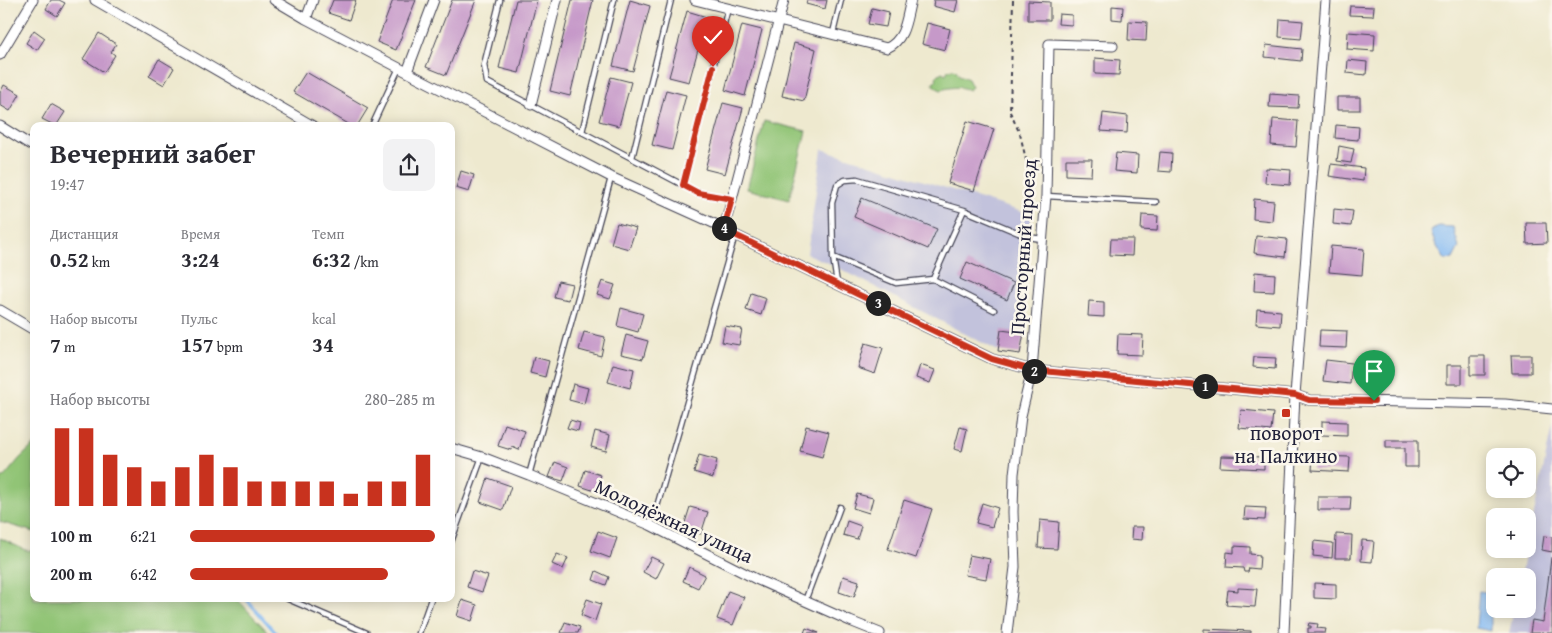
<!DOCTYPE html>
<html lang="ru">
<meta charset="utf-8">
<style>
:root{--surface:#fff;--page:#f2f2f3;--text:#2b2b33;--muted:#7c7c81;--accent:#c8321e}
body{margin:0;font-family:"Gentium Book Plus",serif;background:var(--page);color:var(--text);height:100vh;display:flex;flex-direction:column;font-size:19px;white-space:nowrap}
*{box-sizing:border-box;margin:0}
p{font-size:16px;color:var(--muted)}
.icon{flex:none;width:28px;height:28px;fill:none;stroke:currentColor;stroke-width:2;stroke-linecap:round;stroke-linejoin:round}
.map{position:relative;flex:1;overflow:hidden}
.panel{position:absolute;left:30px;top:122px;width:425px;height:480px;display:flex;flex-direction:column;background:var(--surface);border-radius:10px;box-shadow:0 2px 12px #0003}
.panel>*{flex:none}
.controls{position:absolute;left:1486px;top:448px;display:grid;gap:10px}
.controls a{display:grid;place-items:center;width:50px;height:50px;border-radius:10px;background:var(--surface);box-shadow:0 2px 12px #0003;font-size:25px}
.pin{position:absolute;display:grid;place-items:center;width:42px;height:42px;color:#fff;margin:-51px -21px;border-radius:50% 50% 50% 0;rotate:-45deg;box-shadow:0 0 5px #0007}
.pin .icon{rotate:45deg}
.km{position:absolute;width:25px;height:25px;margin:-12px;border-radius:50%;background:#222;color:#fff;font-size:14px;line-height:25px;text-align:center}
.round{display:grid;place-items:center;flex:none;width:52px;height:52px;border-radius:10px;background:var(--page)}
.overview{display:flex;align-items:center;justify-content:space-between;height:85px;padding:0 20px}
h1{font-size:28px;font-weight:600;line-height:38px}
.figures{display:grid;grid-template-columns:repeat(3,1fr);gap:8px;height:85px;padding:5px 20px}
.figures div{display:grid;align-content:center}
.figures b{font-size:21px;font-weight:600}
.figures small{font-size:14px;font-weight:400}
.figures p{font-size:14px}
.chart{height:140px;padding:10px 20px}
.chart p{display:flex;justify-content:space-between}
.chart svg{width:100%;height:90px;margin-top:5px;stroke:var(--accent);stroke-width:6}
ul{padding:0 20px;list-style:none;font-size:16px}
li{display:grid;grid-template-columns:80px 60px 1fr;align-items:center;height:38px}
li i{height:12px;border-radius:6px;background:var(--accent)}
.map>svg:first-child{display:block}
.industrial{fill:#c2c2dc}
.green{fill:#91c476;stroke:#5a7358}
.water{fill:#84baf3;stroke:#536e97}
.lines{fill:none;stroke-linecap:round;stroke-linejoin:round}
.stream{stroke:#84baf3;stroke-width:3}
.building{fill:#c699c9}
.lane-casing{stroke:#414051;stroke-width:7}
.street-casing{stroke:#414051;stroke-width:11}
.path{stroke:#414051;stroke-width:2;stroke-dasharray:4 4;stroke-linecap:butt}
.lane{stroke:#fff;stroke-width:4.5}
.street{stroke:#fff;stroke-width:9}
.route-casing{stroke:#fff;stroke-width:10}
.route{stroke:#c8321e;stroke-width:6}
.poi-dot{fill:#c8321e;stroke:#fbf7ec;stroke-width:2}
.labels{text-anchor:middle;stroke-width:5;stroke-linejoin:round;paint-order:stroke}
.street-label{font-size:20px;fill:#22223b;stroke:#fbf7ec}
.poi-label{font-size:20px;fill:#22223b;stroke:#fbf7ec}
</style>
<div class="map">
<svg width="1552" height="633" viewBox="0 0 1552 633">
<rect width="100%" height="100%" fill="#fbf7ec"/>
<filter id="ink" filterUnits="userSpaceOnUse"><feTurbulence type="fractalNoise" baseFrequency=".02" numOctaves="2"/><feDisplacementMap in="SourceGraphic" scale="10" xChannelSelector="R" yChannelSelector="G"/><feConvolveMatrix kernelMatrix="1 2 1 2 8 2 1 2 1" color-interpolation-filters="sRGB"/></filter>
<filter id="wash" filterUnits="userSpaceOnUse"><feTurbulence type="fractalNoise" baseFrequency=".0096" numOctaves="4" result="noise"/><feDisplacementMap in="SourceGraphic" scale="20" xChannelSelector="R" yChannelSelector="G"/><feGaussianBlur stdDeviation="1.12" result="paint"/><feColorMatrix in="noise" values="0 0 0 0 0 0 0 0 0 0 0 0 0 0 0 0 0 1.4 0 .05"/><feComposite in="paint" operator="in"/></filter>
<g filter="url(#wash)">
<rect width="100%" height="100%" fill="#eee9cf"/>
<path class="industrial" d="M822,149L1032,215L1016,332L1001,330L998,351L835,266L807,254Z
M1552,426V633H1509L1514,609H1528V576H1521L1526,549H1528V543Z"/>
<path class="green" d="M952,69L956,70L959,75L968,79L972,87L969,90C960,86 951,87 941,90L935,87L933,83L937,80L936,77L939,74L942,72L946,74L948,70Z
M764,121L806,131L789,200L747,189Z
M34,445V532L0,522V479L4,477L20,458Z
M0,538L25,550L34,551V599H237L269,633H0Z"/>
<path class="water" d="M1438,226L1453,227L1459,247L1453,259L1445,260L1435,243L1431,231Z
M1479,591L1491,593V631L1476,628Z"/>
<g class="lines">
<path class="stream" d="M246,599L276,633"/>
</g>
<g id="blocks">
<path class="building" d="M51,0H59L65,3L57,16L46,9Z
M333,0H356L349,20L328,13Z
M393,0H416L396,50L377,42Z
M452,0H476L446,75L426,67Z
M516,0H537L519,73L499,68Z
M572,0H593L570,96L550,91Z
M630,0L650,6L633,71L613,66Z
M807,0H827L825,9L806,4Z
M934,0H958L955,12L933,6Z
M1028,1L1050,2V20H1028Z
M1112,6L1123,7L1122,20L1112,19Z
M1350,6L1374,7L1373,16L1349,15Z
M872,8L889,12L886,27L868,24Z
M687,11L707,17L689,82L669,77Z
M1059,14L1072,15V25L1058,24Z
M1280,19L1303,21L1301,39L1279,37Z
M1129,21L1147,22L1146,41L1128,40Z
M927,23L950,29L945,50L922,44Z
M742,25L762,30L745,96L725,90Z
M34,30L45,38L37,50L26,43Z
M1348,32L1375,34L1374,51L1347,49Z
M99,33L116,44L111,52L115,55L104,72L83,59Z
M794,43L816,49L804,101L782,96Z
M1266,45L1302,49L1301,61L1265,57Z
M1095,58L1120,60L1119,75L1095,74Z
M159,59L174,68L164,85L149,76Z
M1348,60L1367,62L1366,75L1347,73Z
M306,72L368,108L357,126H352L293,92Z
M611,77L631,82L619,126L599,121Z
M4,85L20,94L10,111L0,105V93Z
M666,90L686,95L672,150L652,145Z
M1270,94L1299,96L1298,108L1269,107Z
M1337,97H1360V110H1337Z
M723,103L743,108L725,174L705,169Z
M51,104L65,112L56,126L42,119Z
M1103,113L1128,116L1127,133L1101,131Z
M1273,119L1298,121L1296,147L1271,145Z
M967,121L994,129L974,191L948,183Z
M1336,125L1359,127L1358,140L1335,138Z
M1339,146L1354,149L1351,163L1337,161Z
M1160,152L1172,153L1171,172L1158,171Z
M1116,153L1138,155L1137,173L1114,171Z
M1066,159H1092L1091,176L1066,175Z
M1331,164L1364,168L1363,181L1329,176Z
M1266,168L1291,170L1290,185L1265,183Z
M461,171L474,175L469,192L456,188Z
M862,198L937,229L928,249L854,217Z
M1254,199L1274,201L1272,221L1253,219Z
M1334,209L1353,211L1351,226L1333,224Z
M1142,215L1158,216L1157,231L1141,230Z
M617,223L636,228L629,249L611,244Z
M1526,223H1546L1547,243L1527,244Z
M1256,236L1287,239L1285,257L1254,253Z
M1111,239H1133L1132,256L1110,255Z
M1331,246L1364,249L1362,275L1329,272Z
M967,262L1014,283L1007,300L960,279Z
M1255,272L1275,274L1274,292L1254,291Z
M558,281L572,284L568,300L554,297Z
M602,281L615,285L610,299L597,295Z
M751,293L766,298L761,315L746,310Z
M1089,301L1104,302V317L1088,316Z
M621,308L643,314L638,332L617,326Z
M1257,309L1281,311L1280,326L1256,324Z
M725,326L742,329L739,345L722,342Z
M1001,330L1024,333L1020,354L998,351Z
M1320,330L1347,331L1346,348L1319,347Z
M584,332L605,337L601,356L579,350Z
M1118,334L1143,335L1142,355L1117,354Z
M626,335L648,341L643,359L621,354Z
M865,343L883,348L875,374L858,368Z
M1511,355H1531V373H1512Z
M1470,356H1485V375H1470Z
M534,357L549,361L545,377L530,373Z
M1254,357L1276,358L1275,369L1253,367Z
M1326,360L1352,363L1350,384L1323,381Z
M613,364L634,369L630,388L608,382Z
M920,365L935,370L930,383L916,378Z
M1447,365H1462V384H1447Z
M573,384L588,388L584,404L569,400Z
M1241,410L1273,413L1271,431L1239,428Z
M570,420L580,423L578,431L567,428Z
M1322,421L1347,422V436L1322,435Z
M505,424L525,431L519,450L512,447L511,450L498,446Z
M806,426L829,432L822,457L800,451Z
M960,427L967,429L962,451L954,449Z
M595,431L610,435L606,451L591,447Z
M1386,440H1418V467H1405V448H1386Z
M699,455L717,460L713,478L694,472Z
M1221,456L1264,457V469L1220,467Z
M1313,456L1350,457L1349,472L1312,470Z
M555,462L568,467L563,481L549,477Z
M585,470L601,475L595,491L580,486Z
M488,478L511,486L503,510L480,502Z
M857,494L873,498L869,513L853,508Z
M1318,497H1351L1350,510H1318Z
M904,500L932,509L916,558L888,549Z
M982,503L998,508L992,527L976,523Z
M690,507L708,512L701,534L683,529Z
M1245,507L1266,508L1265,520L1244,519Z
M1040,520L1059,522L1057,549L1038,548Z
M847,521L861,526L857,539L843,535Z
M1132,527H1143L1142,540L1131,539Z
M598,531L617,538L610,558L591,551Z
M1336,534L1352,535L1351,558H1335Z
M1544,536L1552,537V552L1542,550Z
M1362,540L1374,541L1372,562L1361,561Z
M1314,541L1333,543L1332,558L1313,556Z
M1234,546L1250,547V554L1260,555L1259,569L1249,568L1248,572H1244L1243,568L1226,567L1227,552L1234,553Z
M557,554L568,558L563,569L552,564Z
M969,555L990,559L986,579L965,575Z
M651,557L664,563L656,579L643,572Z
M1551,558H1552V633H1530L1532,620L1543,622Z
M689,567L705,575L698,588L683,581Z
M472,571L488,576L482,592L467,587Z
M596,571L609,577L606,585L593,580Z
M843,576L859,581L854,597L839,592Z
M1314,583L1336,584V599L1314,598Z
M1238,588L1257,589L1255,607L1226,605L1228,590L1238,591Z
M728,591L744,597L733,625L717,619Z
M587,599L601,604L595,621L581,615Z
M462,600L477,605L472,621L457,616Z
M565,622L580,627L578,633H561Z
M1309,623L1318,624L1317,628L1326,629L1325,633H1308V628H1311V626H1308Z
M806,628L819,633H804Z
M1204,629L1251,631V633H1204Z"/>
</g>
</g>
<g filter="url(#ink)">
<use href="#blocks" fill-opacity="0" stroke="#414051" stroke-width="1"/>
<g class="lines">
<g class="lane-casing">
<path id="lane" d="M500,0L484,65L487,82L698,193L732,199
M833,33L841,0
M372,126L399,68
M582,132L614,0
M632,158L671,0
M683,185L728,8
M1046,196L1156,202
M833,257L896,283L933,279
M837,283L833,257L832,203L837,185L845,180L857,179L964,210
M994,310L933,279L964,210L1028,237L1042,239
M529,475L611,178
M650,525L656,510L735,235
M451,542L482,457
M288,599L367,633
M805,601L840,507
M419,633L431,599"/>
</g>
<g class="street-casing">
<path id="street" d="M95,0L313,126
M274,0L306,19L405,71L611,177L724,228L735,235L992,359L1032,370L1295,395L1309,400L1505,404L1552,409
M695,0L887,48C906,39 906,18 911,0
M306,19L313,0
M0,55L33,0
M407,72L434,0
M531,105L557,0
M0,126L34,147
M724,228L732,199L784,0
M0,310L34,330
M451,448L482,457L529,475L650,525L758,580L850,621L880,633
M1007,633L1015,567L1013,512L1014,474L1021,416L1032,370L1046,196L1049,44L1113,46
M1284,633L1295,395L1326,0"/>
</g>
<path class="path" d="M1013,0L1010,112L1020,134L1031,181L1035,185"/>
<use href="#lane" class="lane"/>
<use href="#street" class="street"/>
</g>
</g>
<g class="lines" filter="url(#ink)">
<g class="route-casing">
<path id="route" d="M713,67L683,185L698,193L732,199L724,228L735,235L992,359L1032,370L1295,395L1309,400L1374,401"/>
</g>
<use href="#route" class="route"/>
</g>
<rect class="poi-dot" x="1281" y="408" width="10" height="10" rx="2.5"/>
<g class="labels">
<g class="street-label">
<text transform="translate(1023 247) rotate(-86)" y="7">Просторный проезд</text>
<text transform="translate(674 521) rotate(25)" y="7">Молодёжная улица</text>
</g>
<g class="poi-label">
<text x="1286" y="440">поворот<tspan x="1286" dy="23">на Палкино</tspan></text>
</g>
</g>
</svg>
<div class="controls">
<a><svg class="icon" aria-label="locate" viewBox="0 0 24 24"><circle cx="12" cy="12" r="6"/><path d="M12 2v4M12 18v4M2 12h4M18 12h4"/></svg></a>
<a>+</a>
<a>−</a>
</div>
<div class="pin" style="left:1374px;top:401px;background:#1e9e55"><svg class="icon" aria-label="arrive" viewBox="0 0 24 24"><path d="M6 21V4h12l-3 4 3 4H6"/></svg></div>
<div class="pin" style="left:713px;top:67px;background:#d93025"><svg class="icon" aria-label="check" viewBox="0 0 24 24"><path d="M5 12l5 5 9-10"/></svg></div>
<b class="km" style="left:1205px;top:386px">1</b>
<b class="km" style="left:1034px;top:371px">2</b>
<b class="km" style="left:878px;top:303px">3</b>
<b class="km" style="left:724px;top:228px">4</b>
<section class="panel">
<div class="overview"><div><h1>Вечерний забег</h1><p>19:47</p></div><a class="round"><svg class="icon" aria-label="share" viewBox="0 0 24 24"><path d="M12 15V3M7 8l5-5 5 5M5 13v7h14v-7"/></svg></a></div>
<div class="figures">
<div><p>Дистанция</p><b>0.52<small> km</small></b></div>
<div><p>Время</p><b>3:24</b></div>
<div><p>Темп</p><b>6:32<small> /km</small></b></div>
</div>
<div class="figures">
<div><p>Набор высоты</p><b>7<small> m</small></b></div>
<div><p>Пульс</p><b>157<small> bpm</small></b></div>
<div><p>kcal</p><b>34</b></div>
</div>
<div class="chart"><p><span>Набор высоты</span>280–285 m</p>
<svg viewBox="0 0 160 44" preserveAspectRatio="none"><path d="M5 44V6M15 44V6M25 44V19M35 44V25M45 44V32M55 44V25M65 44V19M75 44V25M85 44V32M95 44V32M105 44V32M115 44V32M125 44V38M135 44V32M145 44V32M155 44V19"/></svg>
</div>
<ul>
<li><b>100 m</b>6:21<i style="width:100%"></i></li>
<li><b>200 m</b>6:42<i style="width:81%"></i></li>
</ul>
</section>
</div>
